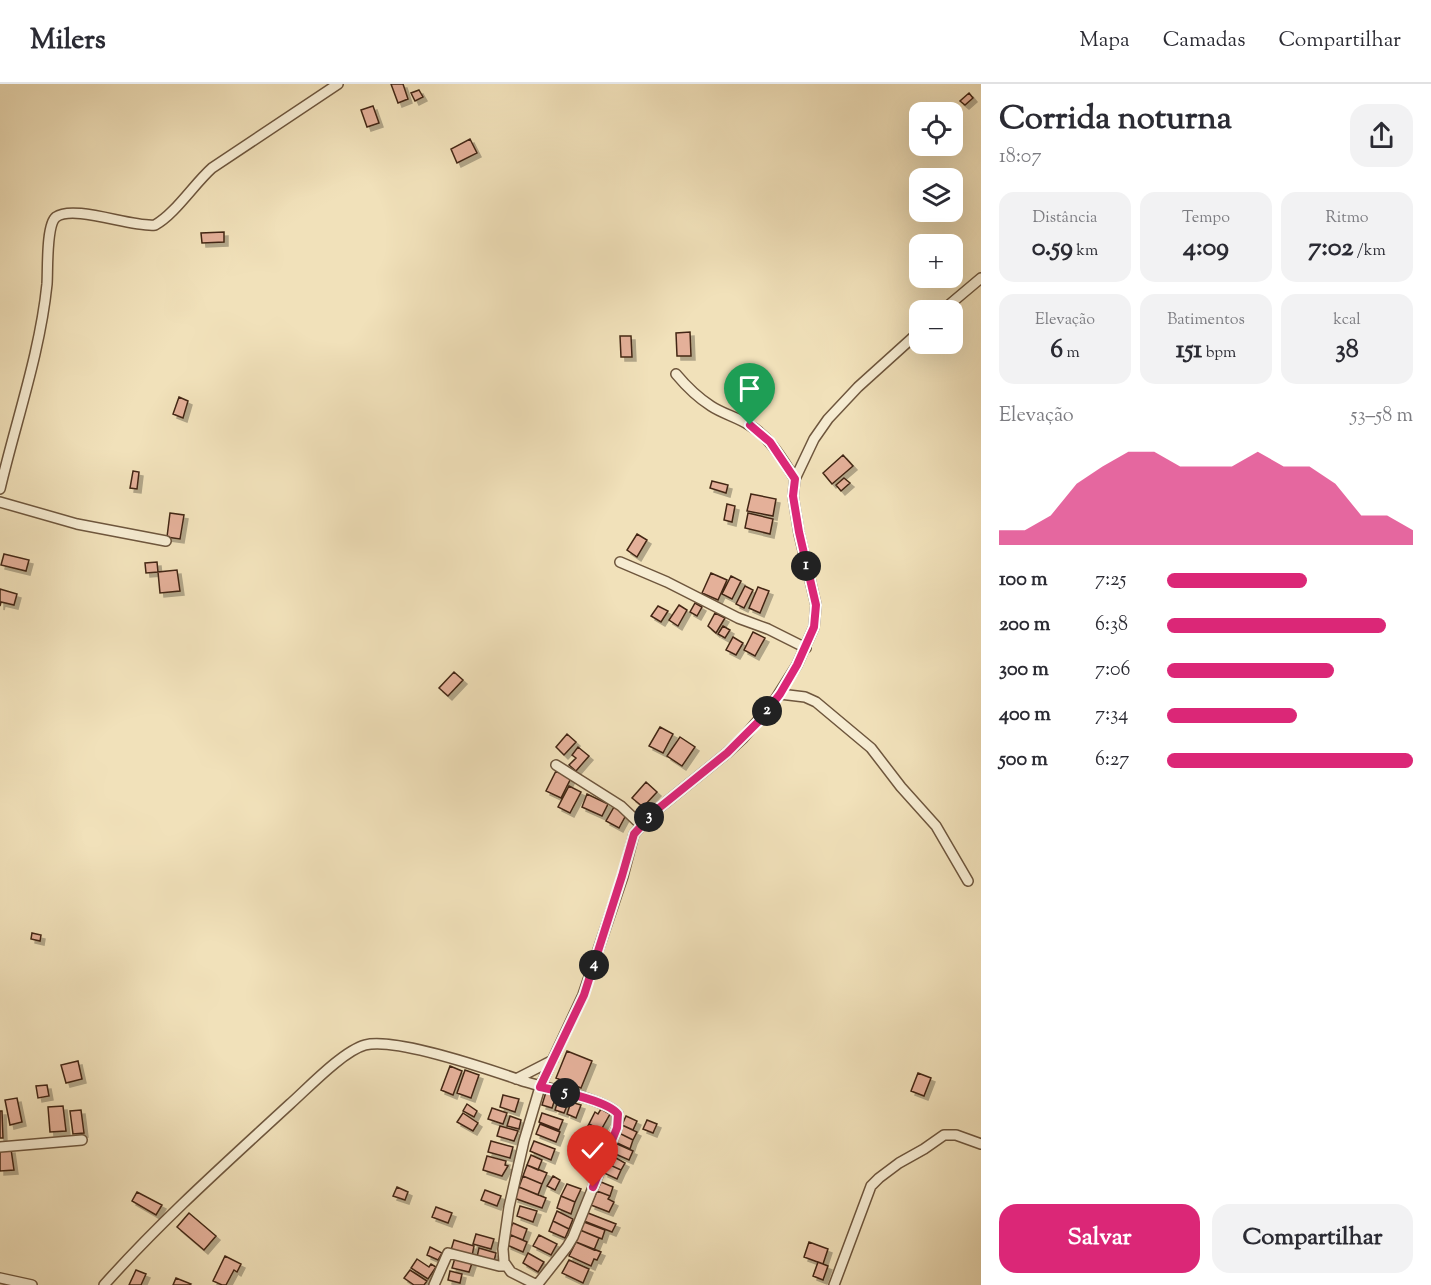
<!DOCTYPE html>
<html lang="pt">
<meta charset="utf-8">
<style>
:root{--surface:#fff;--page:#f2f2f3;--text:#2b2b33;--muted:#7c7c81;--line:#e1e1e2;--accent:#db2777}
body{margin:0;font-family:"Sorts Mill Goudy",serif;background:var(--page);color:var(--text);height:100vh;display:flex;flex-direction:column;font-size:22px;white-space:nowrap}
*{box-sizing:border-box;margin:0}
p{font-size:20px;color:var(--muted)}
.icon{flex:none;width:33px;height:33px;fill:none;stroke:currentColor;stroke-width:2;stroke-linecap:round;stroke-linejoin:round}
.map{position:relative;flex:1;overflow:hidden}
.details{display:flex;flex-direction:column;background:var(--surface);width:450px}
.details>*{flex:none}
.fabs{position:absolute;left:909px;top:18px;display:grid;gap:12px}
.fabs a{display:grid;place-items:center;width:54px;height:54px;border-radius:12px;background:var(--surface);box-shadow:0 6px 24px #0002;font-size:30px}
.pin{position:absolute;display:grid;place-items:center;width:51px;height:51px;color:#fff;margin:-62px -26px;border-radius:50% 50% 50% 0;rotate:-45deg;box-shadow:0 0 6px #0007}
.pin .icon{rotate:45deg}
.km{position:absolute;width:30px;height:30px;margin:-15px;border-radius:50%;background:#222;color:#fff;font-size:16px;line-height:30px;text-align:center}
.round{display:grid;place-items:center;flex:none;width:63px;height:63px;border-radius:18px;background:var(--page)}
.head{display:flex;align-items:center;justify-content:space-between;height:102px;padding:0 18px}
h1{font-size:33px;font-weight:700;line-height:45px}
.metrics{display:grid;grid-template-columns:repeat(3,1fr);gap:9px;height:102px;padding:6px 18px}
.metrics div{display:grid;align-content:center;border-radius:15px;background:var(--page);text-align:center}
.metrics b{font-size:26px;font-weight:700}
.metrics small{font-size:16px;font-weight:400}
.metrics p{font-size:16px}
.chart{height:168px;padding:12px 18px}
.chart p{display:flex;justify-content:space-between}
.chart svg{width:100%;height:108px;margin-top:6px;fill:var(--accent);opacity:.7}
.primary-button{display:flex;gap:12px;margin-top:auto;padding:12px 18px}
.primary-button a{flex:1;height:69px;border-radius:18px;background:var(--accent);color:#fff;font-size:24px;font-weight:700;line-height:69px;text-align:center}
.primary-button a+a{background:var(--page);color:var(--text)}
ul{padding:0 18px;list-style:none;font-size:20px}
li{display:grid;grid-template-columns:96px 72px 1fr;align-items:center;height:45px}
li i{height:15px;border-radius:8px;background:var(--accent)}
header{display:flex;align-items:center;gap:36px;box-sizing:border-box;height:84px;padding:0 30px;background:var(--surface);border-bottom:2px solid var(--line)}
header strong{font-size:28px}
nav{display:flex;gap:33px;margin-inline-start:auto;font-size:21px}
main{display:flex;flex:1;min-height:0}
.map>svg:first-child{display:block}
.building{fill:#e4b099;stroke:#432713;stroke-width:1.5;filter:url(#shadow)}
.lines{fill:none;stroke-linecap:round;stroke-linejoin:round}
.minor-casing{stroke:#6e563d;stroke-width:12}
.minor{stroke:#f6ecd2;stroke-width:9}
.route-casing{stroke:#fff;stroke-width:12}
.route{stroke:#db2777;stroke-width:8}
</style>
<header>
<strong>Milers</strong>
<nav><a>Mapa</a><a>Camadas</a><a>Compartilhar</a></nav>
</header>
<main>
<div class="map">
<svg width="981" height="1201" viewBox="0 0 981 1201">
<defs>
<filter id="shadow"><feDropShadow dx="4" dy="4" stdDeviation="0" flood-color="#0004"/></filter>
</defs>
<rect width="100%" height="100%" fill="#f1e1ba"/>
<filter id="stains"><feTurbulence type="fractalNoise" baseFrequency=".00333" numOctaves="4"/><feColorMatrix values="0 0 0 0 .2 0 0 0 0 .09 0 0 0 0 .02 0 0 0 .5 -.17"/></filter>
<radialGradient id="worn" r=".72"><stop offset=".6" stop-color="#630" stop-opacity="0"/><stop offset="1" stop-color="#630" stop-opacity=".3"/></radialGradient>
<path class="building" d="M391,0H403L408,15L398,19Z
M419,6L423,13L415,17L411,9Z
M969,9L973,14L965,21L960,17Z
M373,22L379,39L367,43L361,26Z
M470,55L477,69L457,79L451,65Z
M224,148V158L202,159L201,149Z
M690,248L691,272H677L676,249Z
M620,252H631L632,273H621Z
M179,313L188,317L183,334L173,330Z
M843,371L853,382L832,400L823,389Z
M133,387L139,388L137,405L130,404Z
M844,394L850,399L841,407L836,401Z
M712,397L728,401L726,409L710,404Z
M751,410L776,415L773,432L747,427Z
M727,420L735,422L732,438L724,436Z
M170,429L184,431L180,455L167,453Z
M748,429L773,435L770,450L745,444Z
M637,450L647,456L637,473L627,466Z
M4,470L29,476L26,487L1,481Z
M157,478L158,488L146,489L145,479Z
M177,486L180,507L160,509L158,488Z
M711,489L727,496L718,516L702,509Z
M731,492L741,497L732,515L722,510Z
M745,502L753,506L744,524L736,520Z
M758,503L769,507L760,529L749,524Z
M0,505L17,510L14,521L1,518L0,522Z
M695,519L702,523L697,532L690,528Z
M679,521L687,526L678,542L669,536Z
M658,522L668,527L661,538L651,532Z
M715,529L725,534L716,549L708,542Z
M723,542L730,546L725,554L718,550Z
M753,548L765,554L755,572L744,566Z
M733,553L743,559L736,571L726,566Z
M454,588L463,596L448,612L439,604Z
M660,643L673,650L663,669L649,662Z
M567,650L576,658L564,671L556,663Z
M680,653L695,663L682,682L667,672Z
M578,663L589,672L576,687L569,681L576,674L572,671Z
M556,687L571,694L561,714L546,707Z
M646,698L657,708L643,723L632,714Z
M569,702L581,708L570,729L558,723Z
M587,710L608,720L602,732L582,723Z
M614,723L626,731L619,744L606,737Z
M32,849L41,851L40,857L31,855Z
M567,967L592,977L581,1004L556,994Z
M78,977L82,995L66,999L61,981Z
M450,982L462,987L453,1011L441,1006Z
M465,986L479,991L471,1014L457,1009Z
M918,989L931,994L924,1012L911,1007Z
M47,1001L49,1012L38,1014L36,1002Z
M546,1008L556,1012L552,1024L542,1021Z
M503,1011L519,1015L515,1028L500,1023Z
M559,1013L569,1017L564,1029L555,1026Z
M17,1014L22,1038L10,1041L5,1016Z
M571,1018L581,1021L576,1034L567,1030Z
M467,1020L477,1027L474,1033L463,1027Z
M63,1022L66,1047L50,1048L48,1023Z
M492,1024L507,1029L503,1040L488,1035Z
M601,1025L610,1030L601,1046L589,1040L595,1028L598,1030Z
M81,1026L84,1049L73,1050L70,1027Z
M0,1027H2L3,1054H0Z
M463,1029L478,1039L473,1047L457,1038Z
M542,1029L563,1036L559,1046L539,1038Z
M510,1032L521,1036L519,1045L507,1042Z
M626,1032L637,1037L633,1046L622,1041Z
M647,1036L657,1040L653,1049L643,1045Z
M540,1040L560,1048L556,1058L536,1050Z
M589,1040L609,1050L601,1065L589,1058L592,1054L583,1050Z
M622,1041L637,1048L633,1056L619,1049Z
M500,1042L518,1047L514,1057L497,1052Z
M619,1049L633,1056L630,1065L615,1058Z
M491,1057L513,1063L510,1074L488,1068Z
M534,1057L555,1065L551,1076L530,1067Z
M589,1058L601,1065L596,1075L584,1068Z
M615,1059L633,1067L629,1076L611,1068Z
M576,1064L596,1075L590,1085L574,1076L577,1071L573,1069Z
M11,1065L14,1086L0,1087V1066Z
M531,1071L542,1076L538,1086L527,1081Z
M487,1072L506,1077L505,1081L508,1082L502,1092L483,1086Z
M616,1074L625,1079L621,1086L612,1082Z
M608,1080L621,1086L617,1095L604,1089Z
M527,1081L547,1089L542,1100L523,1092Z
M523,1092L542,1100L538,1111L519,1103Z
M553,1092L560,1096L555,1106L547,1102Z
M601,1098L613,1103L610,1112L597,1107Z
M567,1100L581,1105L575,1118L561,1112Z
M397,1103L408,1108L405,1116L393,1112Z
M519,1103L546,1114L542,1124L514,1114Z
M485,1106L501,1112L497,1122L481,1116Z
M597,1107L610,1112L608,1115L614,1118L609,1128L591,1121Z
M137,1108L162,1121L156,1131L132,1117Z
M561,1112L575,1118L571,1130L557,1124Z
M520,1122L537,1127L533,1138L517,1132Z
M436,1123L452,1129L448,1139L432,1133Z
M557,1127L573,1135L569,1145L553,1137Z
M189,1129L216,1152L204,1166L177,1143Z
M588,1129L616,1140L612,1148L584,1137Z
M553,1137L569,1145L565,1154L549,1147Z
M584,1138L605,1146L602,1155L580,1146Z
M513,1139L527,1145L523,1156L508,1150Z
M580,1146L599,1154L594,1166L576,1158Z
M476,1150L494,1155L491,1165L473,1160Z
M511,1151L527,1158L523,1168L507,1161Z
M539,1151L557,1160L551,1171L533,1162Z
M454,1156L474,1162L472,1172L451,1166Z
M576,1158L601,1168L597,1176L594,1175L591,1182L569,1172Z
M809,1158L828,1165L823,1180L804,1173Z
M430,1163L442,1169L438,1176L427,1171Z
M479,1164L496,1169L494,1177L477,1173Z
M528,1169L544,1178L538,1188L523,1179Z
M225,1172L241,1180L237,1188L234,1186L226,1201H222L213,1197Z
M455,1174L472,1179L469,1188L452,1184Z
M417,1175L429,1183L431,1180L436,1183L428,1195L411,1184Z
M569,1176L589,1185L583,1199L562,1189Z
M818,1178L828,1182L823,1196L813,1192Z
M136,1186L146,1190L141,1201H129Z
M410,1186L427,1197L424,1201H414L404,1194Z
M450,1187L462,1190L460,1199L448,1196Z
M176,1194L191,1200L190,1201H173Z"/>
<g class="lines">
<g class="minor-casing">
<path id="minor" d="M943,226L981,194
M676,290C686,302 697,313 711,322C723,330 737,333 749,341C770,353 782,375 795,395
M0,405C16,337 40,269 47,200C48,186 46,141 56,133C74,120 133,144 155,141C175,130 194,100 212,84L338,0
M0,418L77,440L166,457
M620,478L667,498L738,534L768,545L806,564
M780,610L805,613L816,618L871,664L901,703L936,742L968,797
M556,681L621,722L641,741
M516,995L553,976
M0,1063L82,1056
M0,1194L32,1201
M104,1201C162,1136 226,1079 290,1020C308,1004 343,967 365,961C395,953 488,985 520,996C542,1004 605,1014 618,1030L617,1044L573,1153L567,1163L537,1201
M434,1201L448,1169L499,1182H506
M537,1201L511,1188L504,1178L503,1165L509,1123L524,1057L540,1003L583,911L623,792L634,750L654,728L727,669L743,654L773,619L797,581L814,543L816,521L799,449L793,412L795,395L814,355L828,335L858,303L920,247
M834,1201L871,1102L879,1094L899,1079L924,1065L944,1051H956L981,1060"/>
</g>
<use href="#minor" class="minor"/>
</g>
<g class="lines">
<g class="route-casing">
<path id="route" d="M593,1103L617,1044L618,1030C607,1016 558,1007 540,1003L584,911L622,792L634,750L654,728L727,669L760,636L780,610L797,581L814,543L816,521L799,448L793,412L795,395L770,358L750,341"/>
</g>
<use href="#route" class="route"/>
</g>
<rect width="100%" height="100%" filter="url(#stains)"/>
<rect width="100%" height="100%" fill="url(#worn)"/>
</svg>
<div class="fabs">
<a><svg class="icon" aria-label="locate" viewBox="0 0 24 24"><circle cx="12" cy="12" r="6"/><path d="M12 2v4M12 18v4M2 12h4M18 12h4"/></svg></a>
<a><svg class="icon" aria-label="layers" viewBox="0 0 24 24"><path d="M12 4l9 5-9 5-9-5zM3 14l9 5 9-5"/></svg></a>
<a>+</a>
<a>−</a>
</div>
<div class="pin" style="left:750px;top:341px;background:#1e9e55"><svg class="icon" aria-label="arrive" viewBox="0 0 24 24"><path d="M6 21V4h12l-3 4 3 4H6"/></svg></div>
<div class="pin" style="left:593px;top:1103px;background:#d93025"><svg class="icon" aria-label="check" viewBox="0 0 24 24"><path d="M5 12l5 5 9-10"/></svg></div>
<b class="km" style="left:806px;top:482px">1</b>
<b class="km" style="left:767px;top:627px">2</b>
<b class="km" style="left:649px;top:733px">3</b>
<b class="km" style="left:594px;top:881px">4</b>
<b class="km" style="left:565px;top:1009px">5</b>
</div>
<section class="details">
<div class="head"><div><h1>Corrida noturna</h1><p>18:07</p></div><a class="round"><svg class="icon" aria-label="share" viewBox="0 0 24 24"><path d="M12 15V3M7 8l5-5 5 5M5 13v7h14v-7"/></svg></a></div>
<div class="metrics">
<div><p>Distância</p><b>0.59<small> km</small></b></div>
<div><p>Tempo</p><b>4:09</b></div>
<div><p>Ritmo</p><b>7:02<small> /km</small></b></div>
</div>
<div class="metrics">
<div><p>Elevação</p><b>6<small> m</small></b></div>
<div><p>Batimentos</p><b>151<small> bpm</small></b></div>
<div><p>kcal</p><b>38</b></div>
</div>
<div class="chart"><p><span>Elevação</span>53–58 m</p>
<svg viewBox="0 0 160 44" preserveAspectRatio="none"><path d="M0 44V38L10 38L20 32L30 19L40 12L50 6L60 6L70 12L80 12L90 12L100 6L110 12L120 12L130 19L140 32L150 32L160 38V44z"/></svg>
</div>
<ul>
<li><b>100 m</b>7:25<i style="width:57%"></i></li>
<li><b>200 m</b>6:38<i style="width:89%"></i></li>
<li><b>300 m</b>7:06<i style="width:68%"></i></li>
<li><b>400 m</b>7:34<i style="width:53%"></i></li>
<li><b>500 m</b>6:27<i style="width:100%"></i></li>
</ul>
<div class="primary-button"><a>Salvar</a><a>Compartilhar</a></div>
</section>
</main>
